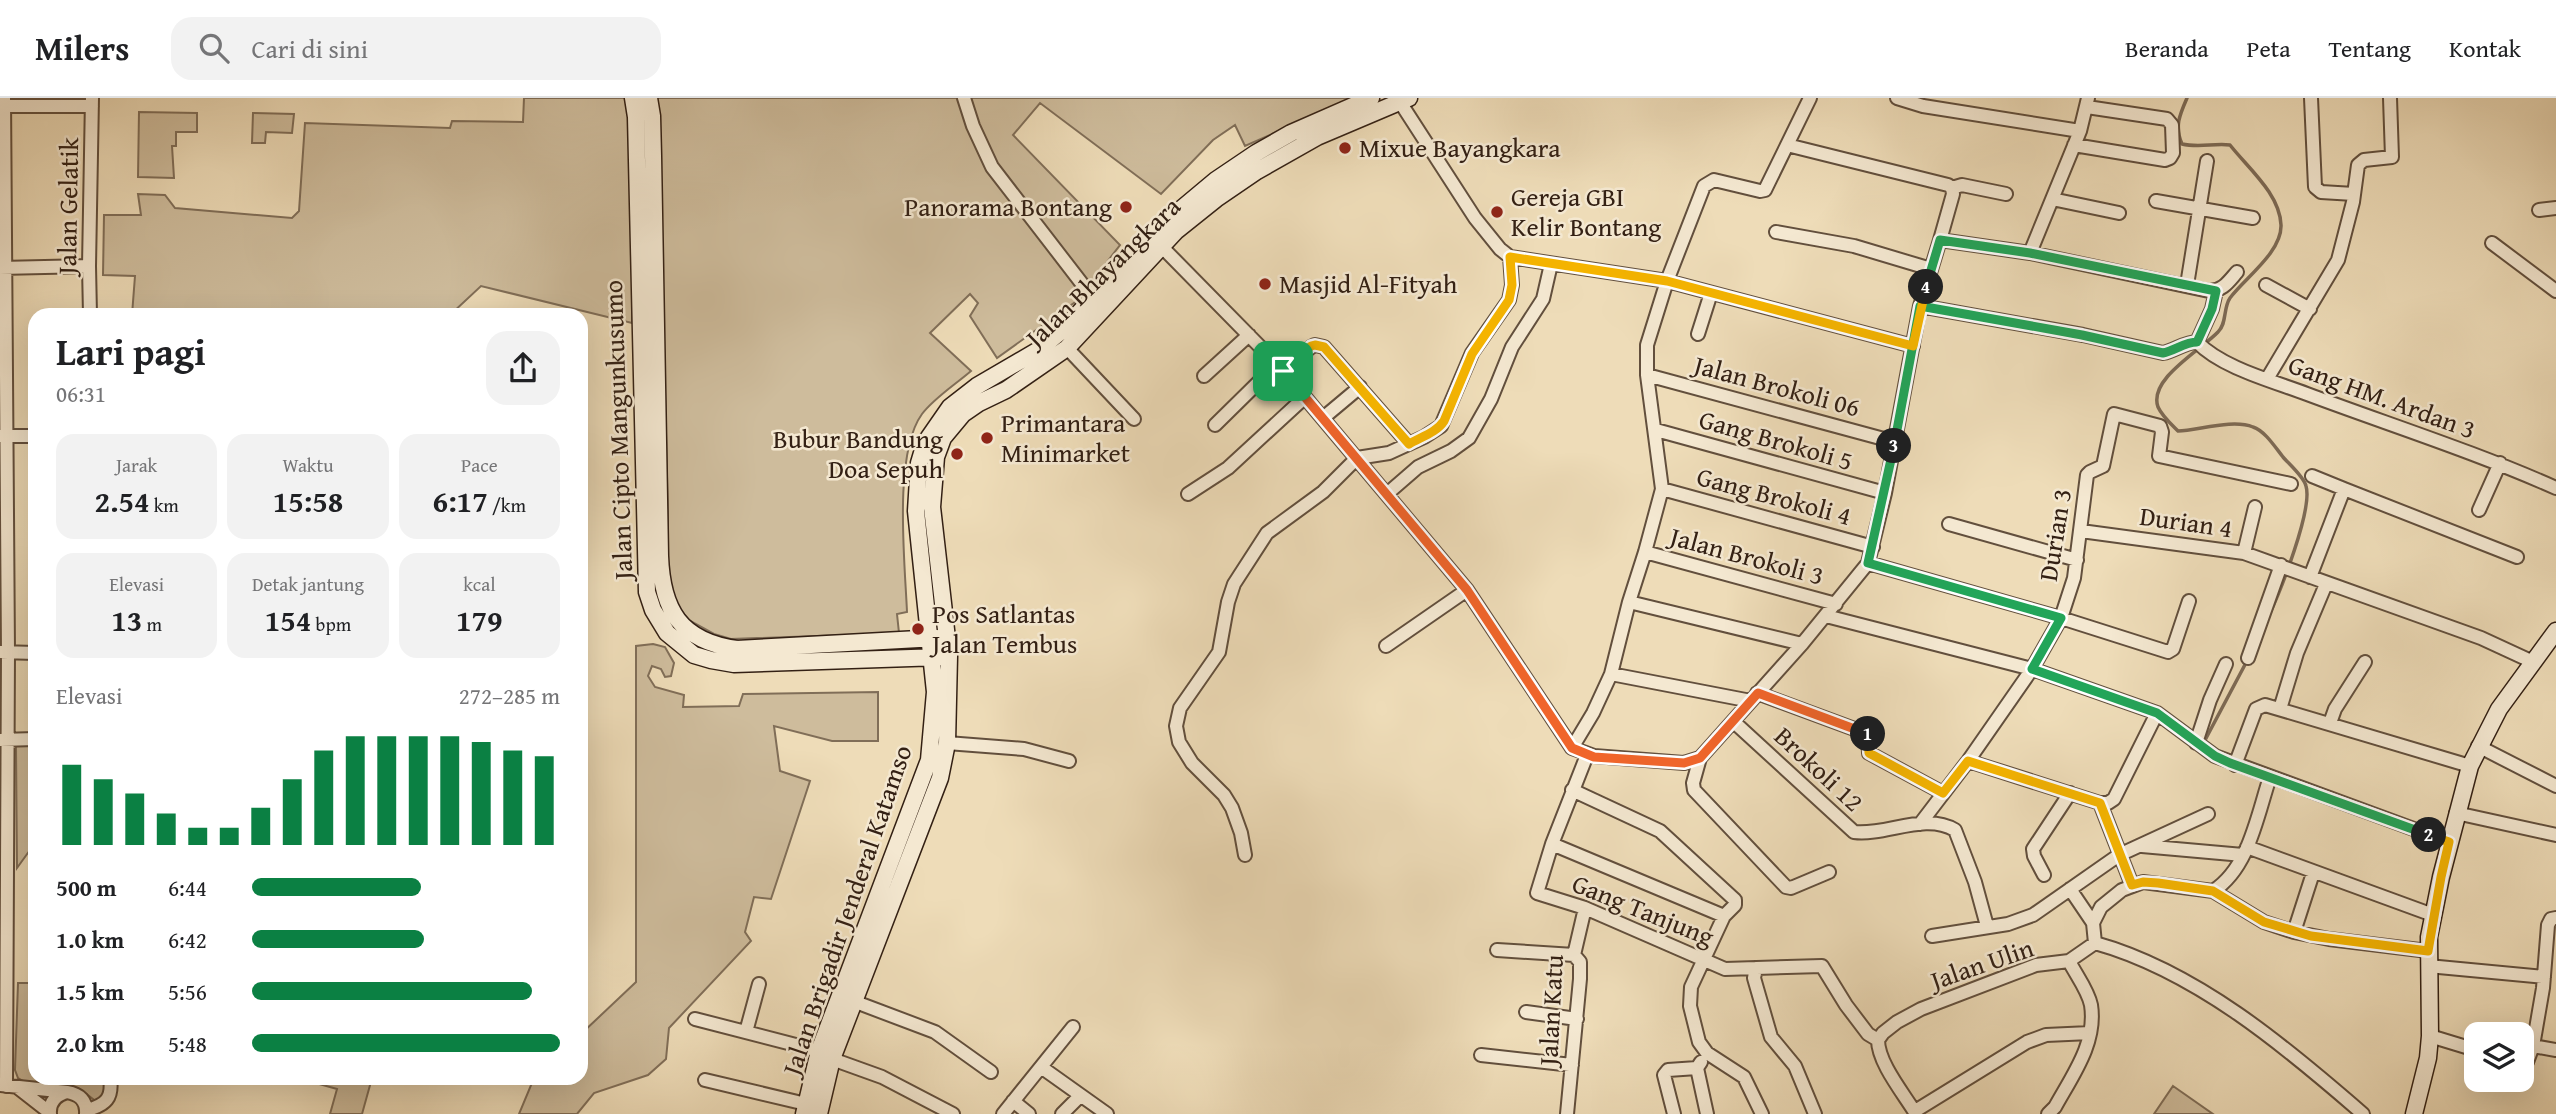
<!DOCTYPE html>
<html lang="id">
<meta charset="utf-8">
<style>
:root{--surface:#fff;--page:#f2f2f2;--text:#202124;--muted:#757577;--line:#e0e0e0;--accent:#0b8043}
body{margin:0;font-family:"Gentium Book Plus",serif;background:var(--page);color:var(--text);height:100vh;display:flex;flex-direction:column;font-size:26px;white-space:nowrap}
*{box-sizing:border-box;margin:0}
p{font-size:23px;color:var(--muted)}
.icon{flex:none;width:38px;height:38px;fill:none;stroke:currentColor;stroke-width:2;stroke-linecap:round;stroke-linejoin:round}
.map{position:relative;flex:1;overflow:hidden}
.side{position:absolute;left:28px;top:210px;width:560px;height:777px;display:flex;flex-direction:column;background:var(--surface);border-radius:21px;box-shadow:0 7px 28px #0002}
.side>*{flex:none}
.fabs{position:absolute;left:2464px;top:924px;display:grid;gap:14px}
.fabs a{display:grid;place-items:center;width:70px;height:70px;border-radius:14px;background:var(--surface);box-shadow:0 7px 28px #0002;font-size:35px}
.pin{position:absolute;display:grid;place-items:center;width:60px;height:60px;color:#fff;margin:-30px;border-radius:14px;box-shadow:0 4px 10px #0006}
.km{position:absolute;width:35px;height:35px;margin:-18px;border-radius:50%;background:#222;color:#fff;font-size:19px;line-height:35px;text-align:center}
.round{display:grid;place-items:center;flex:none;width:74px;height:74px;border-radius:21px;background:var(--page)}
.head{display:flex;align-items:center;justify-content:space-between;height:119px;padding:0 28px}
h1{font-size:38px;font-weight:700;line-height:52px}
.figures{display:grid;grid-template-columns:repeat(3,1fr);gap:10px;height:119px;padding:7px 28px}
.figures div{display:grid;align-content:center;border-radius:18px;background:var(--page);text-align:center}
.figures b{font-size:30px;font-weight:700}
.figures small{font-size:19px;font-weight:400}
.figures p{font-size:19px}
.chart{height:196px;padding:14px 28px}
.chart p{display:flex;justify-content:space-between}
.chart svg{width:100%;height:126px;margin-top:7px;stroke:var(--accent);stroke-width:6}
ul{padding:0 28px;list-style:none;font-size:23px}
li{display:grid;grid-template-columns:112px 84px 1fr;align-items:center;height:52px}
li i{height:18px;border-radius:9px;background:var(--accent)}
header{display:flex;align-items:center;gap:42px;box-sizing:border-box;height:98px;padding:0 35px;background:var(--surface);border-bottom:2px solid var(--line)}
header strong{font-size:33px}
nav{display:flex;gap:38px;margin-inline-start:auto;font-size:24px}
.search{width:490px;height:63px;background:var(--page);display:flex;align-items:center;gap:18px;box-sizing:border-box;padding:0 24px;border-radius:21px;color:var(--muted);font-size:26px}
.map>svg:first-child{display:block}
.green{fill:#cebc9c;stroke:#806e58;stroke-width:2}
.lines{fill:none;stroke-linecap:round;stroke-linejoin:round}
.stream{stroke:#7d6a55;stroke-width:3.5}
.street-casing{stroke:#624f3d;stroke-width:16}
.secondary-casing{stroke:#332014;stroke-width:19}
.street{stroke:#f4e8d1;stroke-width:12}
.secondary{stroke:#f4e8d1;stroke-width:16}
.split-1-casing{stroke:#fff;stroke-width:14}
.split-2-casing{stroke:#fff;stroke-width:14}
.split-3-casing{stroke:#fff;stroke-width:14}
.split-4-casing{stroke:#fff;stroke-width:14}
.split-5-casing{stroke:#fff;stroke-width:14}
.split-1{stroke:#f0652b;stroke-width:9}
.split-2{stroke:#f5b400;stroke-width:9}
.split-3{stroke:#22a559;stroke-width:9}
.split-4{stroke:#22a559;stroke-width:9}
.split-5{stroke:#f5b400;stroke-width:9}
.poi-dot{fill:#8f2418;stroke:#f4e8d1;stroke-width:2.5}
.labels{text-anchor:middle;stroke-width:5;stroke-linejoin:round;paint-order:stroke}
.poi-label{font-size:26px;fill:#332014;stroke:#f4e8d1;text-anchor:start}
.street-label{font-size:26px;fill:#332014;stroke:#f4e8d1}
</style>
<header>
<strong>Milers</strong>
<div class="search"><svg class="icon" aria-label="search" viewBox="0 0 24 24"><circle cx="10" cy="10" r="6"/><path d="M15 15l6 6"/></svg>Cari di sini</div>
<nav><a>Beranda</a><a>Peta</a><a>Tentang</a><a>Kontak</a></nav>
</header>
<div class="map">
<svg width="2556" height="1016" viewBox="0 0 2556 1016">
<rect width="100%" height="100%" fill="#eedcb8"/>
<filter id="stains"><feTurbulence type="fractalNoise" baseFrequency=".00286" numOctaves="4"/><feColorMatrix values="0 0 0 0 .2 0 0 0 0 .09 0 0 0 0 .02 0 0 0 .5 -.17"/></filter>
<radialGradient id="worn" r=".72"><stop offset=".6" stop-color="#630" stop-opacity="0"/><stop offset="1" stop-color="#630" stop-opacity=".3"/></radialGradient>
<path class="green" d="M524,0H629L633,123L632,225L481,188L450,217H132L135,178L103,177L104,117H141L138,96L165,97L175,110L292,120L299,113L305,25L450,30L452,23L523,24Z
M656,0H1353L1245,48L1235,27L1213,42L1161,96L1040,5L1013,37L1120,147L1078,202L997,260L970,218L978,205L970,196L930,235L971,273C956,286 934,300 922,316C893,356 905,465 907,514L897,516L899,535L731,541L714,536L683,519L667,498L668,421L659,40Z
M139,14L197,15V34H176V48H172L174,80L138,79Z
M253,15L294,16L292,35L266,34L265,45H252Z
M653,546L665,549L674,565L671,578L665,579L661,571L652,568L648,578L655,589L684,597L683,609L739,608L743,596L878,594V643H832L774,628L780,673L810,683L771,801L754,799L745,834L751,843L669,930L666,961L648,977L594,995L577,1016H519L534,980H581V936L636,884V548Z
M35,647V745L17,770L16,648Z
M18,885H35V980H110L102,1008L80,991L25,984L18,980L15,972Z
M298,980H372L362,1016H330L337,991Z
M2173,988L2213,1016H2154Z"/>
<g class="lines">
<path class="stream" d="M2187,0C2180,16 2174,29 2182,46C2199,50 2214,45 2230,47C2248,70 2280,96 2281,127C2282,154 2245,180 2230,200C2223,210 2227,226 2218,234C2201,252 2148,281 2158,309C2162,318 2171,326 2178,333C2199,332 2233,321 2253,329C2265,333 2275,349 2283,359C2290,367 2304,379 2306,388C2313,411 2280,494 2269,517
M2204,644L2248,561"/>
<g class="street-casing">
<path id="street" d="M4,0L8,554L6,988
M964,0L973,28L992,69L1093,200
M1897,0L1923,8L2080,33
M2311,0L2315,89L2321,94L2354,96
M1400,4L1475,120L1500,151L1510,159L1667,183L1913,248
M0,8H92
M1787,47L1948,87L1952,90L1953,96L1940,142
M2074,47L2165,62L2170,60L2173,55L2172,27L2167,21L2087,9
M1952,90L1962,87L2006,96
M2052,101L2119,115
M2156,103L2253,120
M2539,112L2556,110
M1776,134L1854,148L1931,171
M2492,145L2556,193
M1161,148L1277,266L1467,492L1572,650L1594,658L1684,665L1700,660L1802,546L1868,465L1885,395L1920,208L1940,142L2030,155L2080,33L2088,0
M2030,155L2209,193C2223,193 2229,183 2237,174
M0,170L89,168
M2187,187L2207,63
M2266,187L2310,211
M1920,208L2083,237L2163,255C2174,253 2185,244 2197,244
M90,217L89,168L92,0
M1698,236L1711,195
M2197,244C2222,270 2273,283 2307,296C2390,327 2475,354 2556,390
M2197,244L2212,211L2216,193
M1067,250L1134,321
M1283,273L1311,249L1315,247L1324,249L1409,346
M1647,277L1895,344
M1204,278L1249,237
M2267,281L2338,162L2353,104L2358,67L2364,62L2392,59L2390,0
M1323,320L1360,289
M1215,327L1277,266
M1656,332L1885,395
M0,338H35
M1662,391L1873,449
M2344,391L2517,459
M1388,395L1418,369L1451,353L1469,340L1491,301L1512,249L1543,201L1551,166
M1188,396L1228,370L1305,299
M2479,412L2500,365
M1949,426L2077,462
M2081,433L2244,455L2481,540L2533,564
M1645,454L1836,506
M2244,455L2255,409
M1868,465L2061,520L2168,554L2173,551L2189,503
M2310,479L2344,391L2312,378
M1629,504L1802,546
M1826,518L2032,571L2157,615L2215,658L2449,744
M1386,548L1467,492
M0,554L35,555
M2248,560L2281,467
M1611,576L1751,603
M1757,595L1868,636L1869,655L1943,695
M2280,611L2297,555L2326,486
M1734,624L1854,734C1886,738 1925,714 1955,732L1975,784L1987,828
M2330,625L2335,611L2365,564
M0,642L35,641
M947,645L1024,651L1069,663
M2196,645L2210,602L2226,566
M2478,648L2556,688
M1572,650L1593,615L1611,576L1629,504L1645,454L1662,391L1647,277V247L1667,183L1704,88L1714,82L1760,93L1765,92L1810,0
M1587,657L1552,746L1537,795L1585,810L1725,871L1822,868L1846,907L1868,936L1878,942
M1700,660L1693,685L1694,692L1786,789L1791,790L1829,774
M1968,663L2100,705H2108L2114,701L2157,615
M2235,667L2256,611L2265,607L2470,668
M1572,692L1660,733L1735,802V807L1724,818L1704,861L1691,889L1690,908L1699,944L1707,955L1744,979L1762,1016
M2100,705L2132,787
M2456,715L2556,737
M1920,726L1968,663L2032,571L2061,520L2074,480L2087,377L2090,374L2103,368L2114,316L2160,328L2162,334L2159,358L2291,386
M1552,746L1724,818
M2142,748L2243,757
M2247,749L2433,817
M1245,757L1241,735L1232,710L1224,697L1192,665L1179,644L1176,628L1180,610L1219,554L1228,504L1234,486L1267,435L1323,394L1357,360L1389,355L1424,339L1441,328L1472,255L1509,202L1512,187L1510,159
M2044,777L2034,758L2033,751L2070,695
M2070,791L2093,825
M2213,793C2249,770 2257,718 2270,679
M2294,834L2313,775
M1932,838L2008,826L2033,817L2119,757L2208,716
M2095,845C2196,873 2286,949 2363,1016
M1497,852L1574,857
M2069,863L2095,845L2093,825L2101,809L2122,792L2143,784L2213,793L2264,824L2294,834L2329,841L2428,853
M2428,868L2544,879
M1756,870L1754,880L1771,939L1795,968L1815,1016
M853,903L935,934L991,974
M1526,914L1577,921
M695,921L819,953
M746,934L759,886
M2430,938L2476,952
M1878,942L1883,935L1897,924L1921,911L2036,867L2069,863C2076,877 2088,892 2091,907C2097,945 2072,978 2055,1009L2048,1016
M1878,942C1878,965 1904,996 1916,1016
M2533,948L2556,952
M1481,957L1572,967
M832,961L882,979L953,1016
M1701,964L1697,970L1707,1016
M2522,965L2527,964L2533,948L2543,890L2548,827L2551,821L2556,820
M1041,969L1107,1016
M705,982L806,1006
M0,987L67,994
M17,989L49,1014
M1013,1003L1029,1016
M87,1012C106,1007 113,1000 110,980
M1915,1013L2027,944L2046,937L2090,935
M50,1016C49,1004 56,997 67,994C80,996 87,1003 86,1016
M1003,1016L1073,929
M1062,1016L1080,998
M1567,1016L1580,881V864L1574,857L1585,810
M1674,1016L1664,977L1668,972L1697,970"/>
</g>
<g class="secondary-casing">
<path id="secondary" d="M633,0L636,19L647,494L653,512L667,535L694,557L711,562L734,566L941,559
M649,0L652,18L653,58L660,458C662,512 680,543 737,551L937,540
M804,1016L819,953L929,662L935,594L916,413L919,365L925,345L950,309L977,288L1037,253L1065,230L1155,133L1216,82L1256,55L1291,35L1371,0
M819,1016L832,961L940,680L947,645L949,558L932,409L936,359L943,340L963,316L979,305L1006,292L1067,250L1176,133L1216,101L1257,73L1317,39L1409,0
M2414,1016L2428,960L2430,938L2429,839L2441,779L2470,668L2499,611L2556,533"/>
</g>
<use href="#street" class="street"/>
<use href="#secondary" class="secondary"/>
</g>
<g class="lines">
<g class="split-1-casing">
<path id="split-1" d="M1283,273L1467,492L1572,650L1594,659L1684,665L1700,660L1758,595L1868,636"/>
</g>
<g class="split-2-casing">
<path id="split-2" d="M1868,636L1869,655L1943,695L1968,663L2100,705L2132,787L2143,784L2158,785L2213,793L2264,824L2311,838L2428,853L2441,779L2449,744L2429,737"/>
</g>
<g class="split-3-casing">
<path id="split-3" d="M1894,348L1868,465L2061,520L2032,571L2157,615L2215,658L2230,665L2429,737"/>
</g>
<g class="split-4-casing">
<path id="split-4" d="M1894,348L1920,208L2082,237L2163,255C2174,253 2185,244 2197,244L2212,211L2216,193L2030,155L1940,142L1926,189"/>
</g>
<g class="split-5-casing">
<path id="split-5" d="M1283,273L1311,248L1315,247L1324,249L1409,346C1421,339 1437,334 1444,323L1472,256L1509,202L1512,187L1510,159L1667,183L1913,248L1926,189"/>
</g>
<use href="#split-1" class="split-1"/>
<use href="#split-2" class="split-2"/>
<use href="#split-3" class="split-3"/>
<use href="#split-4" class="split-4"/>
<use href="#split-5" class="split-5"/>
</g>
<g class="poi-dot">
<circle cx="1345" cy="50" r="7"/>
<circle cx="1126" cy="109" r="7"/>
<circle cx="1497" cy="114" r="7"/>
<circle cx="1265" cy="186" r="7"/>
<circle cx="987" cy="340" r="7"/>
<circle cx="957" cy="356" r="7"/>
<circle cx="918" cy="531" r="7"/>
</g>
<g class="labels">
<g class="poi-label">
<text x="1359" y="59">Mixue Bayangkara</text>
<text x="1511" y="108">Gereja GBI<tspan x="1511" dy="30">Kelir Bontang</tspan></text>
<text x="1112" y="118" text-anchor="end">Panorama Bontang</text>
<text x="1279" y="195">Masjid Al-Fityah</text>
<text x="1001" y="334">Primantara<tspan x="1001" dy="30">Minimarket</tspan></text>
<text x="943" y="350" text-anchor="end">Bubur Bandung<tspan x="943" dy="30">Doa Sepuh</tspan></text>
<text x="932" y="525">Pos Satlantas<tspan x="932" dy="30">Jalan Tembus</tspan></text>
</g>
<g class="street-label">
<text transform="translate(68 108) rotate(-89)" y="9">Jalan Gelatik</text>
<text transform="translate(1103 174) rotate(-44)" y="9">Jalan Bhayangkara</text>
<text transform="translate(1777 288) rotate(15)" y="9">Jalan Brokoli 06</text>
<text transform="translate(2382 299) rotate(20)" y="9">Gang HM. Ardan 3</text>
<text transform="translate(618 332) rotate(-92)" y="9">Jalan Cipto Mangunkusumo</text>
<text transform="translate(1776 342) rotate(16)" y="9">Gang Brokoli 5</text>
<text transform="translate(1774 398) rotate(15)" y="9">Gang Brokoli 4</text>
<text transform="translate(2186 424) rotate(8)" y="9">Durian 4</text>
<text transform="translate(2055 437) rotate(-81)" y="9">Durian 3</text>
<text transform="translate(1747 458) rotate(15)" y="9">Jalan Brokoli 3</text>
<text transform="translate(1819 671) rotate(43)" y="9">Brokoli 12</text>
<text transform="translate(847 812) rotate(-71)" y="9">Jalan Brigadir Jenderal Katamso</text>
<text transform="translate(1643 812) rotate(22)" y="9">Gang Tanjung</text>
<text transform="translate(1982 866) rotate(-19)" y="9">Jalan Ulin</text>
<text transform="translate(1551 912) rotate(-87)" y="9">Jalan Katu</text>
</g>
</g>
<rect width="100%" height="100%" filter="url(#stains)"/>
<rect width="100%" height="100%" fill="url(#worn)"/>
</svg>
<div class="fabs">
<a><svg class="icon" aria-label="layers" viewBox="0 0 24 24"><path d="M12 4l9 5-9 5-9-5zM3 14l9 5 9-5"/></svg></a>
</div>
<div class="pin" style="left:1283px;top:273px;background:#1e9e55"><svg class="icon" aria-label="arrive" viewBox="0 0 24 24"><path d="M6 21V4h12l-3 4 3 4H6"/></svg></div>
<b class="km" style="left:1868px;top:636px">1</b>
<b class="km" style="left:2429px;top:737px">2</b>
<b class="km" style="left:1894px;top:348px">3</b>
<b class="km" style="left:1926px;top:189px">4</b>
<section class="side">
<div class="head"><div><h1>Lari pagi</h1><p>06:31</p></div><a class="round"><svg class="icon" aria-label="share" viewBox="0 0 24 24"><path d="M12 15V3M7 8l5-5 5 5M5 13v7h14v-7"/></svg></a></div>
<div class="figures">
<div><p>Jarak</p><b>2.54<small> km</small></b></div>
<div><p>Waktu</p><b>15:58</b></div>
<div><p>Pace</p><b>6:17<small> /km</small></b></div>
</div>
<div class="figures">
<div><p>Elevasi</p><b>13<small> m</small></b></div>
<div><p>Detak jantung</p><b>154<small> bpm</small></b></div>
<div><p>kcal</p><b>179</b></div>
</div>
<div class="chart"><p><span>Elevasi</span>272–285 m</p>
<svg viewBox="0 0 160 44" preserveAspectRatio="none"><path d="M5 44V16M15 44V21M25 44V26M35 44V33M45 44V38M55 44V38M65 44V31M75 44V21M85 44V11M95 44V6M105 44V6M115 44V6M125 44V6M135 44V8M145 44V11M155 44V13"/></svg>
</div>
<ul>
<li><b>500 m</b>6:44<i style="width:55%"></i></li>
<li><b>1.0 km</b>6:42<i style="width:56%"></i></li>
<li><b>1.5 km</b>5:56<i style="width:91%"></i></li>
<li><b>2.0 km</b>5:48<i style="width:100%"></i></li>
</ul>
</section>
</div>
